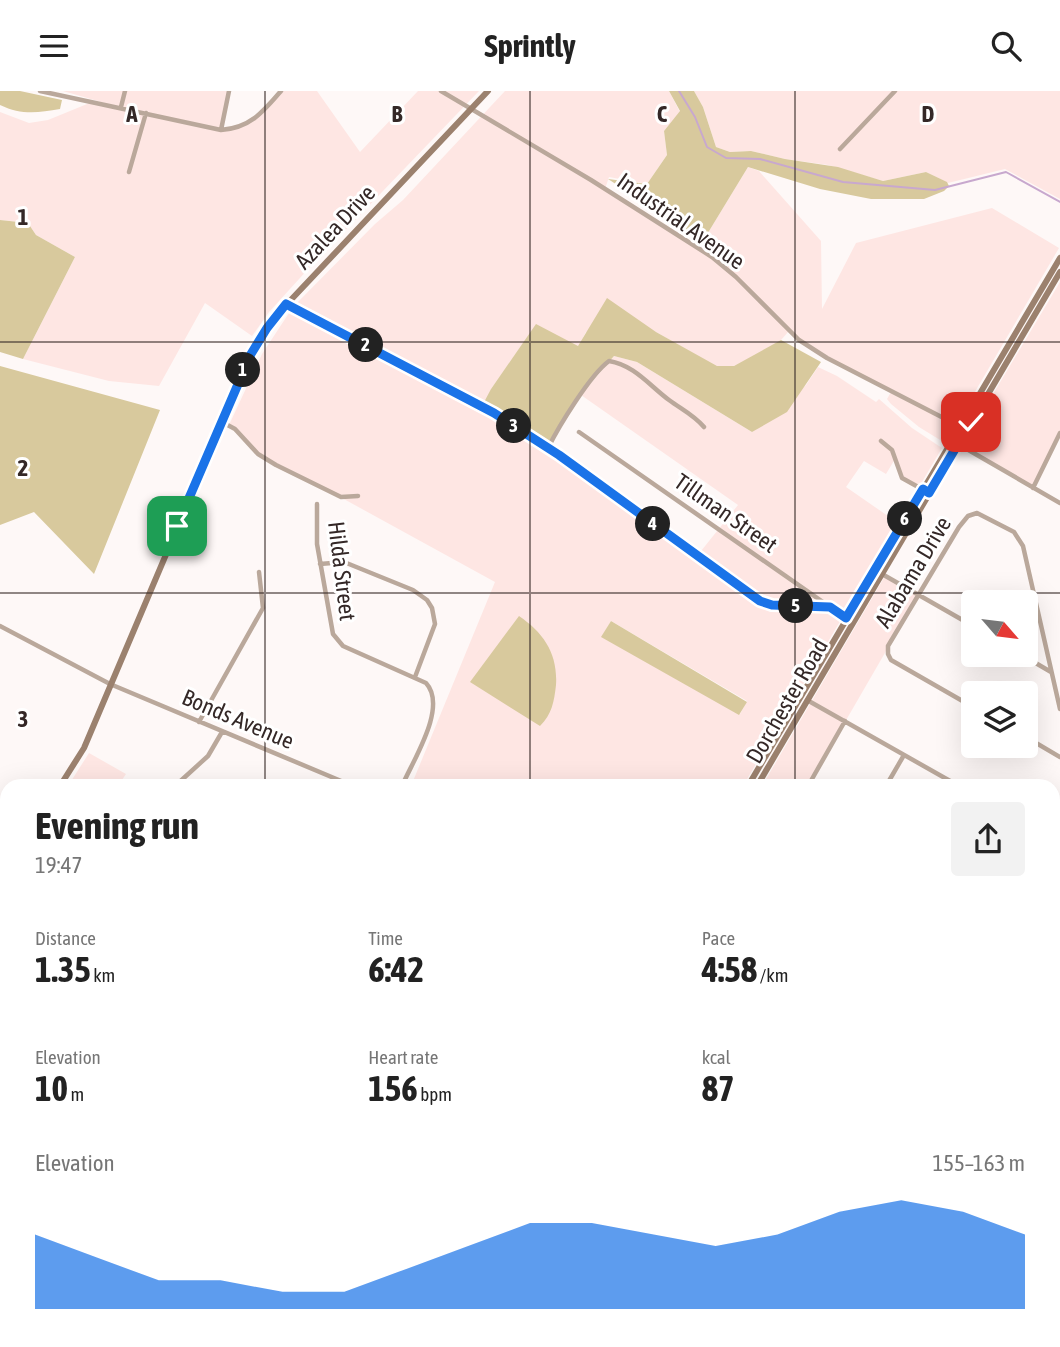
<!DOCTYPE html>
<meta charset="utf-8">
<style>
:root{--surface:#fff;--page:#f2f2f2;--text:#222;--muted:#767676;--accent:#1a73e8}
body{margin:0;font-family:"Asap Condensed",sans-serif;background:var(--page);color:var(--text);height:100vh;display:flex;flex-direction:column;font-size:26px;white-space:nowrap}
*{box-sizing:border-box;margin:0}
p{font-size:23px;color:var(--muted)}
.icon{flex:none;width:38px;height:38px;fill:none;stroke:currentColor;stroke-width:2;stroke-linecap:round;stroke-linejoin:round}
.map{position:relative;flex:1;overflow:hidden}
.drawer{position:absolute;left:0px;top:688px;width:1060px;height:569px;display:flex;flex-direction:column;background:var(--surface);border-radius:21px 21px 0 0;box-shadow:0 7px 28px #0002}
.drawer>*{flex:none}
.needle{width:46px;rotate:118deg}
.controls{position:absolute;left:961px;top:499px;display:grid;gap:14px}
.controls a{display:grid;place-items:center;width:77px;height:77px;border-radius:7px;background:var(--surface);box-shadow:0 7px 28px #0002;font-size:35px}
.pin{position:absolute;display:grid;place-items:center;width:60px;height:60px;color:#fff;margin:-30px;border-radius:14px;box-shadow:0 4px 10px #0006}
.km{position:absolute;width:35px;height:35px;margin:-18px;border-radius:50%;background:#222;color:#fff;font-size:19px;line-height:35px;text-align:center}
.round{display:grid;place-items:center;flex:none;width:74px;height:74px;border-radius:7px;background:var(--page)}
.headline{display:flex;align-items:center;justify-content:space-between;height:119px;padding:0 35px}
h1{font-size:38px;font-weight:700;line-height:52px}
.metrics{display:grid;grid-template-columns:repeat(3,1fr);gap:10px;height:119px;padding:7px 35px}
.metrics div{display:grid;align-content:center}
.metrics b{font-size:35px;font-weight:700}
.metrics small{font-size:19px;font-weight:400}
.metrics p{font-size:19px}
.chart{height:196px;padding:14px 35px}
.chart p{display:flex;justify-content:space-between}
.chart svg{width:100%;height:126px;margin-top:7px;fill:var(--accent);opacity:.7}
header{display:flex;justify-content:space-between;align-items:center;height:91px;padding:0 35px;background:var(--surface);font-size:32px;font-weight:700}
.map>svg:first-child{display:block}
.built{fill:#fee6e3;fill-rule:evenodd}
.green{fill:#d8c99d}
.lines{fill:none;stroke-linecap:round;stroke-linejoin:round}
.stream{stroke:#c8a8ce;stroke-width:2}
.street{stroke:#baa89b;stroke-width:4.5}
.secondary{stroke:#9b816e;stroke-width:6}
.route-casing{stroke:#fff;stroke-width:14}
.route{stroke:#1a73e8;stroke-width:9}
.grid{fill:none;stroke:#342827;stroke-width:2;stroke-opacity:0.55}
.labels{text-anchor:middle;stroke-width:6;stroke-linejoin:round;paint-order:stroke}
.street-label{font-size:23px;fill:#342827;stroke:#fff}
.grid-label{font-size:23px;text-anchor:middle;font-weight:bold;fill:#342827;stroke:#fff;stroke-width:6;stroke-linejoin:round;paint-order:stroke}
</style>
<header><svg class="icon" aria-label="menu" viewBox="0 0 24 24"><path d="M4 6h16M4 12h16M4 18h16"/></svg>Sprintly<svg class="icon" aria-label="search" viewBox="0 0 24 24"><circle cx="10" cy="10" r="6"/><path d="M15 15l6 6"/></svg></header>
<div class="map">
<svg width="1060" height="1256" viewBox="0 0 1060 1256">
<rect width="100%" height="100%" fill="#fef8f7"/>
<path class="built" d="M63,0H229L221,38L246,34L281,0H317L360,61L418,0H479L310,176L269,221L252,245L205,212L159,295L109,290L23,268L75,166L36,144L28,132L0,129V21L29,32L48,29L92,11L108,13Z
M505,0H669L680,21L664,40L667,64L647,93L609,86L605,98L711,164L703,150L748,76L759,80L821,150L822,218L856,152L992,117L1059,157L945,352L919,336L891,313L887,308L891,301L827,267L789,240L781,249L761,262L734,275L717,276L656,241H586L578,256L536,234L491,298L559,364L697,465L738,414L581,304L614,265L637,271L752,341L806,294L818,276L837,285L876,311L879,308L912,337L942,357L919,396L905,390L895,368L886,383L864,370L846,396L898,432L743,695H411L495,491L342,407L265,368L229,334L262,263L293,216L375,133L403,109ZM611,530L747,610L740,623L602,546Z
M694,0H1060V108L1005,78L948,92L926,81L883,90L828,74L785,68L751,60L730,61L716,56L703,16Z
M1060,191V343L1033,397L962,355Z
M885,485L919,503L808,695H762Z
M89,662L126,683L118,695H68Z
M430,1250H595L602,1256H426Z"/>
<path class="green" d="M0,0H20L62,9L60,18C37,22 21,24 0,14Z
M669,0H694L703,16L716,56L730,61L751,60L785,68L838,76L883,90L926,81L947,91L949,95L944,100L924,108H871L820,98L748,76L703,150L608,88L647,93L667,64L664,40L680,20Z
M0,129L28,132L36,144L75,166L23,268L0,261Z
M607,207L656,241L717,275H734L781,249L821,271L787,321L752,341L637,271L614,265L585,298L548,357L482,315L491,298L536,233L578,255Z
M0,275L160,319L94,483L34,421L0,434Z
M519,525C544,542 558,563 556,594C554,611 552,623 540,635L470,591Z
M611,530L747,611L739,624L601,546Z"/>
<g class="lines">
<path class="stream" d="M679,0L695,26L707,56L726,67L760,68L843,91L935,99L1006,81L1060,111"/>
<path class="street" d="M40,0L221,39C250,37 263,21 281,0
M441,0L591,89L712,166L736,186L799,249L827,267L961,336
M121,16L125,0
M221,39L229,0
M840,58L895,0
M129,81L146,22
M287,213L476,311L559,364L760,510L772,514L829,516
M222,331L235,338L258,363L276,374L341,406L358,405
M579,341L853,532
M881,350L892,359L902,387L929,402
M958,353L1060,412
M548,357C559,335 590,284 609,270C634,274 649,294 669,309C681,318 694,324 704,336
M1033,397L1060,342
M317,413V453L333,543L343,555L426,592C448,616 413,669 402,695
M320,473L344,471L413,499L427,509L432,517L435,533L415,586
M882,483L973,535
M0,535L110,593L353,695
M1022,564L1051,581
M807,609L959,695
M973,616L891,569L888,563V555L959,436L968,425L977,422L1014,441L1023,455L1060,618
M199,631L263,517L259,481
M1026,646L1060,666
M175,695L208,665L222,641
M808,695L845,630
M886,695L904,664
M1054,747L1060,751
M1054,900L1060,923
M1054,947L1060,945
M1054,1018L1060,1016
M0,1024L7,1035
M1054,1086L1060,1084
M0,1107L7,1111
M1054,1129L1060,1151
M0,1187L7,1190
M25,1250L36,1256
M123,1250L135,1256
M327,1250L332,1256
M596,1250L602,1256
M659,1250L665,1256
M754,1250L761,1256
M870,1250L875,1256
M949,1250L951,1256
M1018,1250L1020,1256
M52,1256L56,1250
M332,1256L340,1250"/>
<path class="secondary" d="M60,695L84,657L251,263L267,237L287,213L488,0
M748,695L1060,167
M757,695L1060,181
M0,765L7,757
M410,1256L414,1250
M422,1256L426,1250"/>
</g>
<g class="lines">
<g class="route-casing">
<path id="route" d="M177,435L251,263L267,237L286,213L494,322L559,364L760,510L772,514L830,516L846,527L923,398L929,402L971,331"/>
</g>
<use href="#route" class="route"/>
</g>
<path class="grid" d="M265,0V695M530,0V695M795,0V695M0,251H1060M0,502H1060M0,754H7M1054,754H1060M0,1005H7M1054,1005H1060M265,1250V1256M530,1250V1256M795,1250V1256"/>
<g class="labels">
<g class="street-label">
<text transform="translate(681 130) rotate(35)" y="8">Industrial Avenue</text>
<text transform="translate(335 136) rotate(-47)" y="8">Azalea Drive</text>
<text transform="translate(726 422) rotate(35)" y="8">Tillman Street</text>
<text transform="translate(342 480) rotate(83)" y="8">Hilda Street</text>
<text transform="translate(913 481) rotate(-59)" y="8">Alabama Drive</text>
<text transform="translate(787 610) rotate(-60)" y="8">Dorchester Road</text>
<text transform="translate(238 628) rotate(23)" y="8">Bonds Avenue</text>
</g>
</g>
<g class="grid-label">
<text x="132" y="31">A</text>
<text x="397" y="31">B</text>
<text x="662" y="31">C</text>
<text x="928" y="31">D</text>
<text x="23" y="134">1</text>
<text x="23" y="385">2</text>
<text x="23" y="636">3</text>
</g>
</svg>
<div class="controls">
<a><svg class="needle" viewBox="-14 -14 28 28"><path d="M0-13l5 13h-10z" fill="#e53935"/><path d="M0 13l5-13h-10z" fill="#767676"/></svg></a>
<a><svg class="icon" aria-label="layers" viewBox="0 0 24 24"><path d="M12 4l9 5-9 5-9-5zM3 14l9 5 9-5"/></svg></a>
</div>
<div class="pin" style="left:177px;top:435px;background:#1e9e55"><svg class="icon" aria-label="arrive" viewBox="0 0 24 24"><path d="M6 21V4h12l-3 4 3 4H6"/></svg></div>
<div class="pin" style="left:971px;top:331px;background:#d93025"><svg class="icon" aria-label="check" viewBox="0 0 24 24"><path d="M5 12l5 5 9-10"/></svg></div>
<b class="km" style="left:243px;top:279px">1</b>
<b class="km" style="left:366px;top:254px">2</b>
<b class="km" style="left:514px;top:335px">3</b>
<b class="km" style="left:653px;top:433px">4</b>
<b class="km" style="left:796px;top:515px">5</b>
<b class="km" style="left:905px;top:428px">6</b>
<section class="drawer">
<div class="headline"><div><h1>Evening run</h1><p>19:47</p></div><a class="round"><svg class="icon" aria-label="share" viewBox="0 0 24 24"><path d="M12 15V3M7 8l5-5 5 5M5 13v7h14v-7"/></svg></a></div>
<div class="metrics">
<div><p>Distance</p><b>1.35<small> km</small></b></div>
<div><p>Time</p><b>6:42</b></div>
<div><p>Pace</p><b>4:58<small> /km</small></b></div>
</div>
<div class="metrics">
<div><p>Elevation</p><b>10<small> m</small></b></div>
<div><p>Heart rate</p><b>156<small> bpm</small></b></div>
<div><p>kcal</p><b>87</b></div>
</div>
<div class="chart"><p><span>Elevation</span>155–163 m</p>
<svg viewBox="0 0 160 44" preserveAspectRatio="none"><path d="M0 44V18L10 26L20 34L30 34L40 38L50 38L60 30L70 22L80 14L90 14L100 18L110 22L120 18L130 10L140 6L150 10L160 18V44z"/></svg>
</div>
</section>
</div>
